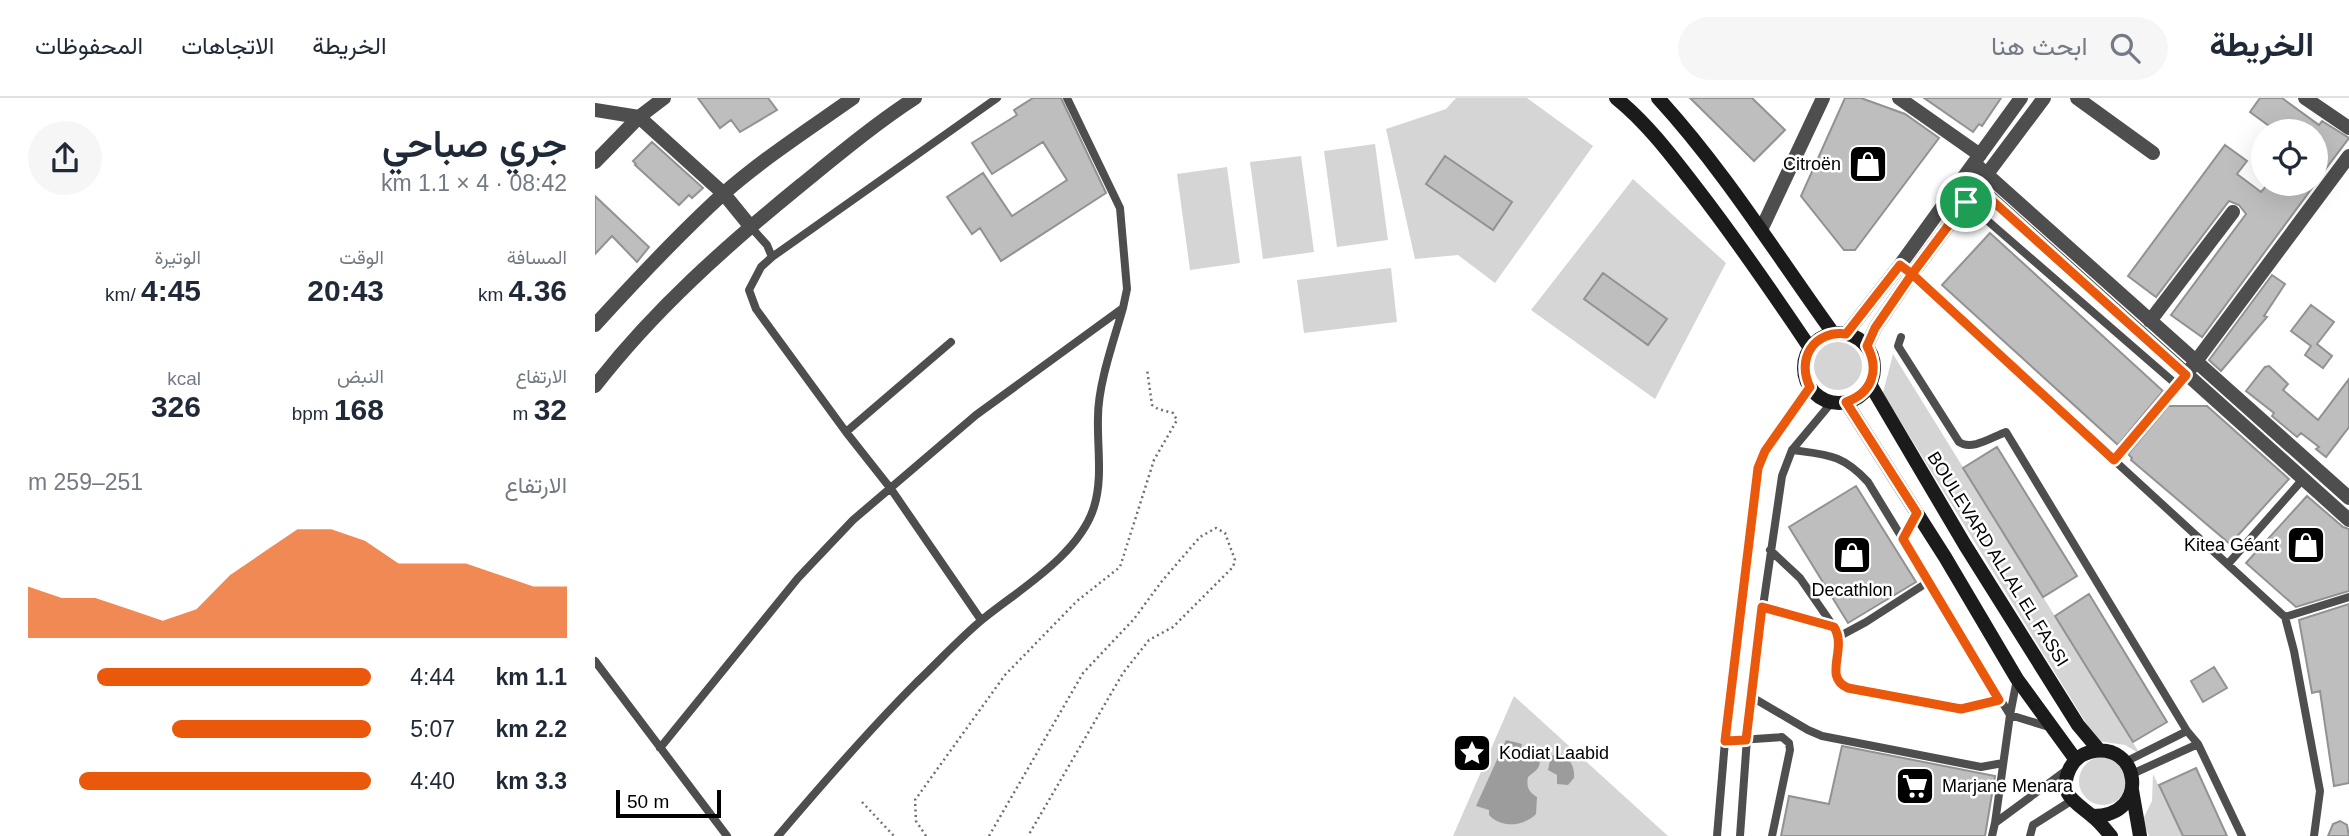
<!DOCTYPE html>
<html lang="ar">
<meta charset="utf-8">
<style>
:root{--surface:#fff;--page:#f6f6f7;--text:#1f2937;--muted:#747a83;--line:#e0e1e3;--accent:#ea580c}
body{margin:0;font-family:Helvetica,Vazirmatn,sans-serif;background:var(--page);color:var(--text);direction:rtl;height:100vh;display:flex;flex-direction:column;font-size:26px;white-space:nowrap}
*{box-sizing:border-box;margin:0}
p{font-size:23px;color:var(--muted)}
.icon{flex:none;width:38px;height:38px;fill:none;stroke:currentColor;stroke-width:2;stroke-linecap:round;stroke-linejoin:round}
.map{position:relative;flex:1;overflow:hidden;direction:ltr}
.panel{display:flex;flex-direction:column;background:var(--surface);width:595px}
.panel>*{flex:none}
.tools{position:absolute;left:1656px;top:21px;display:grid;gap:14px}
.tools a{display:grid;place-items:center;width:77px;height:77px;border-radius:50%;background:var(--surface);box-shadow:0 7px 28px #0002;font-size:35px}
.scale{position:absolute;left:21px;bottom:18px;width:105px;box-sizing:border-box;padding-left:7px;border:4px solid #000;border-top:0;font-size:19px;line-height:24px;white-space:nowrap;color:#000;-webkit-text-stroke:5px #fff;paint-order:stroke}
.pin{position:absolute;display:grid;place-items:center;width:60px;height:60px;color:#fff;margin:-30px;border:4px solid #fff;border-radius:50%;box-shadow:0 2px 7px #0007}
.round{display:grid;place-items:center;flex:none;width:74px;height:74px;border-radius:37px;background:var(--page)}
.head{display:flex;align-items:center;justify-content:space-between;height:119px;padding:0 28px}
h1{font-size:38px;font-weight:600;line-height:52px}
.metrics{display:grid;grid-template-columns:repeat(3,1fr);gap:10px;height:119px;padding:7px 28px}
.metrics div{display:grid;align-content:center}
.metrics b{font-size:30px;font-weight:600}
.metrics small{font-size:19px;font-weight:400}
.metrics p{font-size:19px}
.chart{height:196px;padding:14px 28px}
.chart p{display:flex;justify-content:space-between}
.chart svg{width:100%;height:126px;margin-top:7px;fill:var(--accent);opacity:.7}
ul{padding:0 28px;list-style:none;font-size:23px}
li{display:grid;grid-template-columns:112px 84px 1fr;align-items:center;height:52px}
li i{height:18px;border-radius:9px;background:var(--accent)}
header{display:flex;align-items:center;gap:42px;box-sizing:border-box;height:98px;padding:0 35px;background:var(--surface);border-bottom:2px solid var(--line)}
header strong{font-size:33px}
nav{display:flex;gap:38px;margin-inline-start:auto;font-size:24px}
.search{width:490px;height:63px;background:var(--page);display:flex;align-items:center;gap:18px;box-sizing:border-box;padding:0 24px;border-radius:38px;color:var(--muted);font-size:26px}
main{display:flex;flex:1;min-height:0}
.map>svg:first-child{display:block}
.green{fill:#d5d5d5}
.water{fill:#9c9c9c}
.building{fill:#bebebe;stroke:#929292;stroke-width:2}
.lines{fill:none;stroke-linecap:round;stroke-linejoin:round}
.path{stroke:#707070;stroke-width:2.5;stroke-dasharray:2 3.5;stroke-linecap:butt}
.service{stroke:#4e4e4e;stroke-width:8}
.minor{stroke:#4e4e4e;stroke-width:14}
.secondary{stroke:#1b1b1b;stroke-width:14}
.route-casing{stroke:#fff;stroke-width:14}
.route{stroke:#ea580c;stroke-width:9}
.labels{text-anchor:middle;stroke-width:5;stroke-linejoin:round;paint-order:stroke}
.poi-label{font-size:18px;fill:#000;stroke:#fff;text-anchor:end}
.street-label{font-size:18px;fill:#000;stroke:#fff}
</style>
<header>
<strong>الخريطة</strong>
<div class="search"><svg class="icon" aria-label="search" viewBox="0 0 24 24"><circle cx="10" cy="10" r="6"/><path d="M15 15l6 6"/></svg>ابحث هنا</div>
<nav><a>الخريطة</a><a>الاتجاهات</a><a>المحفوظات</a></nav>
</header>
<main>
<div class="map">
<svg width="1754" height="738" viewBox="0 0 1754 738">
<rect width="100%" height="100%" fill="#fff"/>
<path class="green" d="M861,0H932L998,48L900,185L863,157L820,161L791,31L851,11Z
M780,46L793,142L742,149L729,53Z
M706,58L719,154L668,161L655,64Z
M632,69L645,165L595,172L582,76Z
M1038,81L1131,165L1060,301L936,212Z
M796,170L802,224L709,235L702,182Z
M1219 268a24 24 0 1 1 48 0a24 24 0 1 1-48 0Z
M1298,256L1545,656L1530,647L1502,643L1288,295Z
M919,598L1073,738H858Z
M1484 683a24 24 0 1 1 48 0a24 24 0 1 1-48 0Z
M1558,676L1588,738H1554L1547,723L1557,703Z"/>
<path class="water" d="M911,642L927,646L926,650C935,650 950,658 943,670C940,674 936,676 933,679C931,689 934,694 942,699L941,716C929,728 907,731 894,717V712L881,708Z
M964,656C975,659 980,669 979,680L973,687L962,686V677L953,672L956,658Z"/>
<path class="building" d="M103,0H173L182,12L145,34L136,22L125,30Z
M438,0H466L511,95L406,163L385,130L377,136L352,99L388,75L417,118L472,82L448,44L397,76L377,45L422,17L419,12Z
M1095,0H1157L1190,32L1159,63Z
M1250,0H1266L1310,16L1344,40L1260,152H1249L1206,98Z
M1329,0H1406L1387,28L1384,26L1378,34Z
M1665,0H1687L1724,27L1727,23L1754,40L1720,85V33H1681L1655,14Z
M57,44L108,90L97,100L94,97L84,107L40,67L41,66L38,63Z
M1630,47L1652,63L1642,76L1666,94L1673,86H1720L1607,239L1576,217L1651,116L1644,107L1634,103L1561,199L1533,178Z
M850,58L917,104L898,132L831,86Z
M0,98L54,149L42,164L17,138L0,156Z
M1395,135L1568,293L1523,347L1347,187Z
M1008,175L1072,221L1053,247L989,201Z
M1677,177L1690,186L1669,218L1672,219L1626,273L1614,262Z
M1716,207L1739,224L1722,246L1737,258L1728,270L1710,257L1716,248L1696,233Z
M1674,268L1693,286L1688,292L1723,322L1754,281V329L1731,359L1721,351L1724,349L1706,335L1702,339L1677,318L1679,315L1651,293L1670,269Z
M1573,308H1612L1694,381L1635,446L1536,362L1537,360L1533,356Z
M1402,349L1482,478L1448,499L1368,370Z
M1261,388L1321,484L1253,525L1194,429Z
M1712,398L1748,429L1754,431V493L1701,509L1651,465Z
M1494,496L1572,624L1538,644L1460,518Z
M1754,506V685L1739,688L1725,593L1717,595L1704,522Z
M1619,569L1632,590L1608,604L1596,583Z
M1247,648L1400,678L1390,738H1186L1194,698L1234,706Z
M1601,670L1632,738H1588L1564,687Z
M1745,723L1752,727L1754,738H1733L1738,726Z"/>
<g class="lines">
<path class="path" d="M267,704L299,738
M331,738L321,723L320,702L410,577L482,503L525,469L559,362L582,322L578,315L563,311L557,307L552,271
M394,738L488,575L539,521L567,483L605,439L621,430L630,435L640,462L638,469L578,529L554,542L528,575L433,738"/>
<path class="service" d="M1371,104L1582,287L1591,277
M155,128L172,147L177,159L166,169L154,192L161,211L251,334L296,391L386,522
M177,159L402,0
M1315,175L1690,519L1699,553L1725,693L1719,738
M1306,239L1303,248L1364,344C1377,353 1397,339 1411,334L1592,633L1603,646L1647,738
M251,334L356,244
M1197,352C1233,357 1247,356 1273,384L1415,617L1454,629
M1519,362L1582,287
M1308,441L1322,415
M1175,452L1205,480L1239,529
M1633,466L1708,381
M1167,509L1239,529C1253,551 1227,579 1253,590L1366,611L1404,602
M1690,519L1754,499
M1245,538L1271,524L1333,484
M0,563L132,738
M1155,598L1213,632L1227,638L1386,669L1408,665
M1130,643L1187,639L1194,645L1195,652L1177,738
M65,650L203,480L258,422L381,317L528,210L532,191L525,110L472,0
M1530,664L1592,633
M1537,676L1603,646
M1400,725L1415,617L1422,581
M183,738C228,685 273,633 322,584C344,563 365,540 388,521C425,491 484,457 499,409C508,380 502,349 503,319C503,286 519,242 528,210
M1122,738L1130,643L1163,370L1170,353L1215,289
M1145,738L1155,598L1187,378L1197,352L1237,304
M1397,738L1400,725L1473,671
M1435,738L1438,727L1476,703"/>
<path class="minor" d="M1304,0L1385,57
M1482,0L1558,55
M1710,0L1754,30
M0,12L44,19L129,96L155,128
M0,64L44,19L69,0
M1379,65L1754,400
M1371,78L1754,422
M1166,132L1228,0
M1555,223L1638,114
M0,227C41,182 83,137 128,96C169,60 214,31 258,0
M1251,236L1305,167L1426,0
M1272,248L1280,230L1317,176L1449,0
M1596,270L1754,58
M0,288C59,212 131,148 206,87C243,57 280,26 320,0"/>
<path class="secondary" d="M1021,0C1052,25 1076,57 1100,88C1141,141 1178,195 1215,250
M1063,0C1129,72 1181,156 1238,235
M1209 270a35 35 0 1 1 70 0a35 35 0 1 1-70 0Z
M1275,286L1370,447L1483,627L1504,652
M1251,304L1350,459L1422,581L1481,662
M1537,692L1545,738
M1498,718C1557,718 1544,641 1495,654C1487,656 1479,662 1475,670C1462,697 1481,704 1497,718C1504,723 1510,731 1516,738"/>
</g>
<g class="lines">
<g class="route-casing">
<path id="route" d="M1371,104L1317,176L1305,167L1251,236C1219,232 1201,261 1215,289L1170,353L1163,370L1130,643L1151,642L1167,509L1239,529C1253,551 1227,579 1253,590L1366,611L1404,602L1308,441L1322,415L1251,304C1277,295 1285,272 1272,248L1280,230L1317,176L1519,362L1591,277L1382,89L1371,104"/>
</g>
<use href="#route" class="route"/>
</g>
<defs>
<g id="shop-square" transform="scale(2.0125)"><rect x="-9" y="-9" width="18" height="18" rx="4" fill="#000" stroke="#fff"/><path d="M-5-2.5h2.3a2.7 3.5 0 0 1 5.4 0H5L5.5 6h-11ZM-1.5-2.5h3a1.5 2.3 0 0 0-3 0Z" fill="#fff"/></g>
<g id="sight-square" transform="scale(2.0125)"><rect x="-9" y="-9" width="18" height="18" rx="4" fill="#000" stroke="#fff"/><path d="M0-6L1.8-2.2L6-1.7L2.9 1.2L3.7 5.4L0 3.3L-3.7 5.4L-2.9 1.2L-6-1.7L-1.8-2.2Z" fill="#fff"/></g>
<g id="supermarket-square" transform="scale(2.0125)"><rect x="-9" y="-9" width="18" height="18" rx="4" fill="#000" stroke="#fff"/><path d="M-6-5.5h2.5l.6 2H6L4.5 2H-2.5L-4.4-4H-6ZM-1.5 3.2a1.3 1.3 0 1 0 .1 0ZM3 3.2a1.3 1.3 0 1 0 .1 0Z" fill="#fff"/></g>
</defs>
<g fill-rule="evenodd">
<use href="#shop-square" x="1273" y="66"/>
<use href="#shop-square" x="1711" y="447"/>
<use href="#shop-square" x="1257" y="457"/>
<use href="#sight-square" x="877" y="655"/>
<use href="#supermarket-square" x="1320" y="688"/>
</g>
<g class="labels">
<g class="poi-label">
<text x="1246" y="72">Citroën</text>
<text x="1684" y="453">Kitea Géant</text>
<text x="1257" y="498" text-anchor="middle">Decathlon</text>
<text x="904" y="661" text-anchor="start">Kodiat Laabid</text>
<text x="1347" y="694" text-anchor="start">Marjane Menara</text>
</g>
<g class="street-label">
<text transform="translate(1403 461) rotate(58)" y="6">BOULEVARD ALLAL EL FASSI</text>
</g>
</g>
</svg>
<div class="tools">
<a><svg class="icon" aria-label="locate" viewBox="0 0 24 24"><circle cx="12" cy="12" r="6"/><path d="M12 2v4M12 18v4M2 12h4M18 12h4"/></svg></a>
</div>
<div class="scale">50 m</div>
<div class="pin" style="left:1371px;top:104px;background:#1e9e55"><svg class="icon" aria-label="arrive" viewBox="0 0 24 24"><path d="M6 21V4h12l-3 4 3 4H6"/></svg></div>
</div>
<section class="panel">
<div class="head"><div><h1>جري صباحي</h1><p>08:42 · 4 × 1.1 km</p></div><a class="round"><svg class="icon" aria-label="share" viewBox="0 0 24 24"><path d="M12 15V3M7 8l5-5 5 5M5 13v7h14v-7"/></svg></a></div>
<div class="metrics">
<div><p>المسافة</p><b>4.36<small> km</small></b></div>
<div><p>الوقت</p><b>20:43</b></div>
<div><p>الوتيرة</p><b>4:45<small> /km</small></b></div>
</div>
<div class="metrics">
<div><p>الارتفاع</p><b>32<small> m</small></b></div>
<div><p>النبض</p><b>168<small> bpm</small></b></div>
<div><p>kcal</p><b>326</b></div>
</div>
<div class="chart"><p><span>الارتفاع</span>251–259 m</p>
<svg viewBox="0 0 160 44" preserveAspectRatio="none"><path d="M0 44V26L10 30L20 30L30 34L40 38L50 34L60 22L70 14L80 6L90 6L100 10L110 18L120 18L130 18L140 22L150 26L160 26V44z"/></svg>
</div>
<ul>
<li><b>1.1 km</b>4:44<i style="width:80%"></i></li>
<li><b>2.2 km</b>5:07<i style="width:58%"></i></li>
<li><b>3.3 km</b>4:40<i style="width:85%"></i></li>
</ul>
</section>
</main>
